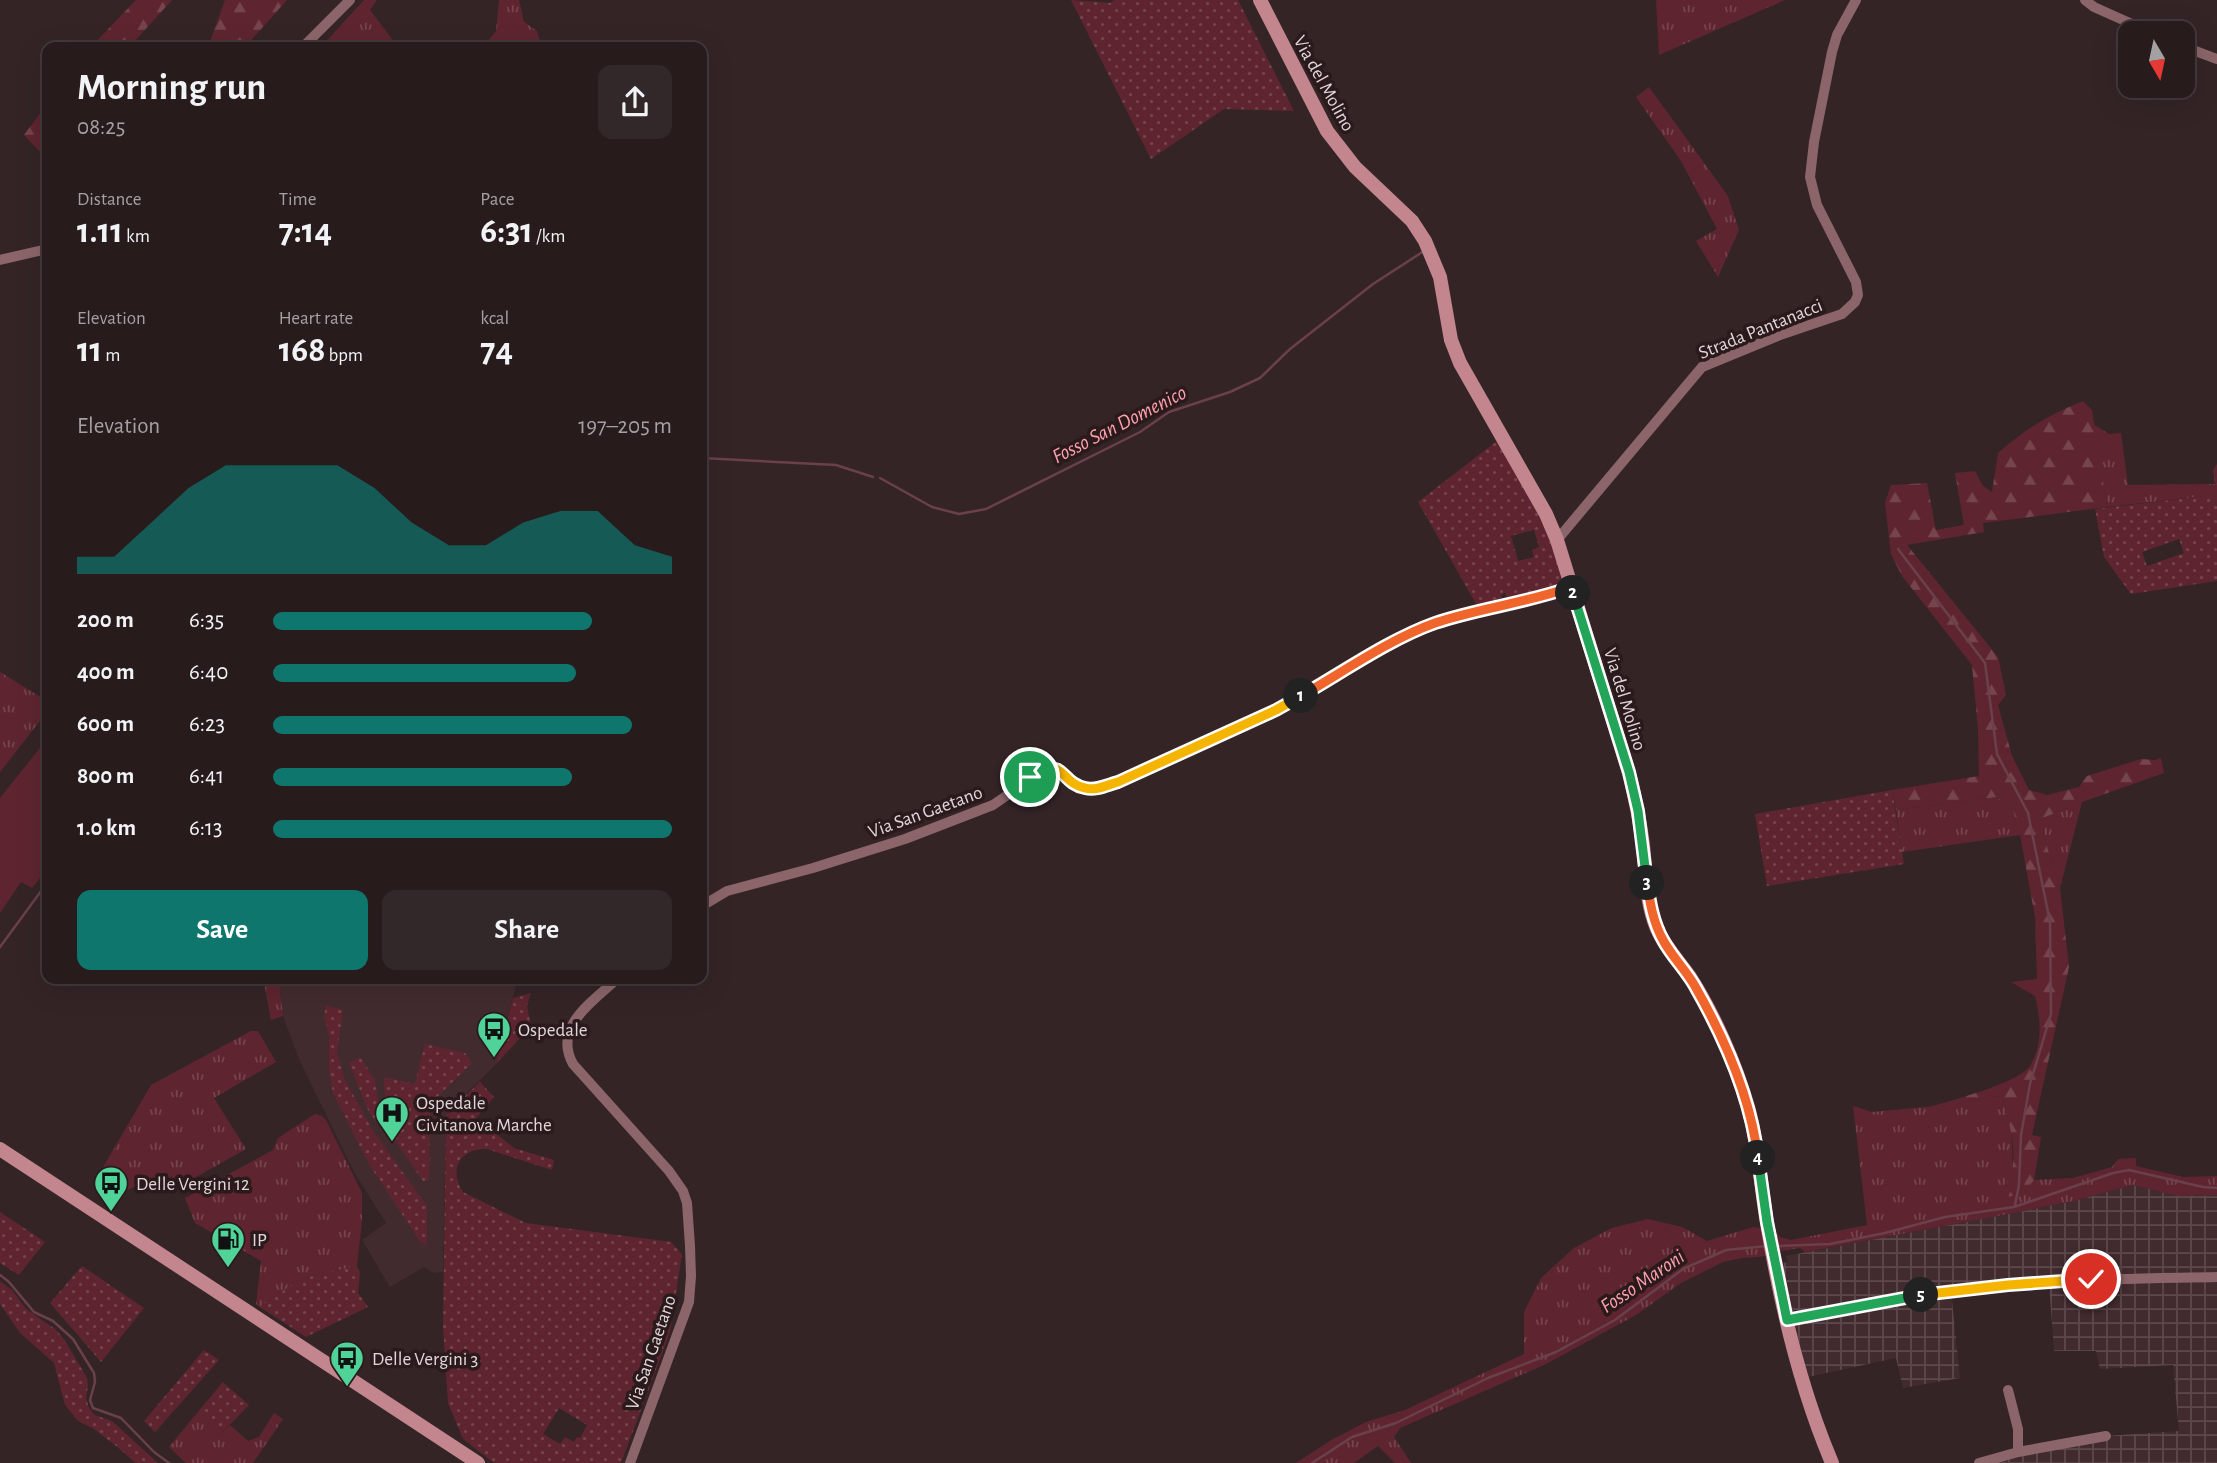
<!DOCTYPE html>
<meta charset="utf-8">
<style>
:root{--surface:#271b1c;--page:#332829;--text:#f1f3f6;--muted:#a4a1a3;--line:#43393b;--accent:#0f766e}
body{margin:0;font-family:"Alegreya Sans",sans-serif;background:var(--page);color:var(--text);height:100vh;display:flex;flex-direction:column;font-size:26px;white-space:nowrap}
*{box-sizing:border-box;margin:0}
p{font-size:23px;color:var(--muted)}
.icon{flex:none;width:38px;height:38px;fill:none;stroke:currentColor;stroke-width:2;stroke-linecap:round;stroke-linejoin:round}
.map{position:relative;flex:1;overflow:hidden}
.side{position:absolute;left:42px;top:42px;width:665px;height:942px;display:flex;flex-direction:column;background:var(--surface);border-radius:14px;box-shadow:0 7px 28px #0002,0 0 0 2px var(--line)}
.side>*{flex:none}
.needle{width:46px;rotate:171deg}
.fabs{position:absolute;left:2118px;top:21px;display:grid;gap:14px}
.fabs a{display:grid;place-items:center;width:77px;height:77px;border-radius:14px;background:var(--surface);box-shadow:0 7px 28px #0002,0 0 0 2px var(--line);font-size:35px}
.pin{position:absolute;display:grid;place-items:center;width:60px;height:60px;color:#fff;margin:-30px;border:4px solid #fff;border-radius:50%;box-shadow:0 2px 7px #0007}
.km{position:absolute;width:35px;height:35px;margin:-18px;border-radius:50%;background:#222;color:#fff;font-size:19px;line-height:35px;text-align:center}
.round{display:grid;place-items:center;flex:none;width:74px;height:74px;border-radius:14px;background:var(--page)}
.headline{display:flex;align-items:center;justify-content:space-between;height:119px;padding:0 35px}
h1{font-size:38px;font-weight:700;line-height:52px}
.stats{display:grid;grid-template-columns:repeat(3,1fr);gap:10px;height:119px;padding:7px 35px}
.stats div{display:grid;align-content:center}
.stats b{font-size:35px;font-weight:700}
.stats small{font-size:19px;font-weight:400}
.stats p{font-size:19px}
.chart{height:196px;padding:14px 35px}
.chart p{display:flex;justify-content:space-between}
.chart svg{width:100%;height:126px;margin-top:7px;fill:var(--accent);opacity:.7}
.button{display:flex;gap:14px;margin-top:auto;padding:14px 35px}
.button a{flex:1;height:80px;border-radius:14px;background:var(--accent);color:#fff;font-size:28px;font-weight:700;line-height:80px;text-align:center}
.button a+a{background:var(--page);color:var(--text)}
ul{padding:0 35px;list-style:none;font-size:23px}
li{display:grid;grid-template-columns:112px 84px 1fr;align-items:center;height:52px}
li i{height:18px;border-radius:9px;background:var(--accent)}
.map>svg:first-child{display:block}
.built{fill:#422b2e}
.industrial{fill:url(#industrial-grid)}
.grass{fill:url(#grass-tufts)}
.forest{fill:url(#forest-firs)}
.park{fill:url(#park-dots);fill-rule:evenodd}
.pitch{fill:#5e2530}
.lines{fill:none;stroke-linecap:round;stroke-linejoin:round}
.stream{stroke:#6a404b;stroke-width:2.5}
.street{stroke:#8b656a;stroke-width:10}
.secondary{stroke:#c3868e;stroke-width:14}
.split-1-casing{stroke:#fff;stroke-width:14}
.split-2-casing{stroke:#fff;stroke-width:14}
.split-3-casing{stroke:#fff;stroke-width:14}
.split-4-casing{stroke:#fff;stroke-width:14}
.split-5-casing{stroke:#fff;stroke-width:14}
.split-6-casing{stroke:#fff;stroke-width:14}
.split-1{stroke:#f5b400;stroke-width:9}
.split-2{stroke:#f0652b;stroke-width:9}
.split-3{stroke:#22a559;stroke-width:9}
.split-4{stroke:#f0652b;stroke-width:9}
.split-5{stroke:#22a559;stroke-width:9}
.split-6{stroke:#f5b400;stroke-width:9}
.labels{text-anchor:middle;stroke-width:7;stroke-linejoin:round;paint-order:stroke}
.street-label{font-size:19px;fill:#e1d6d7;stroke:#2a1a1c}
.poi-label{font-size:19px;fill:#e1d6d7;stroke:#2a1a1c;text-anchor:start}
.water-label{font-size:21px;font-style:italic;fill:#fea0ae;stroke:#2a1a1c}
</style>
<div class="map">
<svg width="2217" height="1463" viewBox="0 0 2217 1463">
<defs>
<pattern id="industrial-grid" width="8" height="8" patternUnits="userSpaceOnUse" patternTransform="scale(1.75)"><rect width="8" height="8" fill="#422b2e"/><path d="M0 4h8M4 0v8" fill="none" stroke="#5d494c"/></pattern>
<pattern id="grass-tufts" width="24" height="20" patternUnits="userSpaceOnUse" patternTransform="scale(1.75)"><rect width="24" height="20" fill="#5e2530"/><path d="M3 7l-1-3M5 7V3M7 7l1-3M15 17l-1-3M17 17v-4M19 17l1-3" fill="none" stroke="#75444d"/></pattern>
<pattern id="forest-firs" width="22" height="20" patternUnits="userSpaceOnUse" patternTransform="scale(1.75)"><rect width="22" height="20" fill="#5e2530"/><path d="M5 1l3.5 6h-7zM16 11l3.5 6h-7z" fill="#75444d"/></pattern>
<pattern id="park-dots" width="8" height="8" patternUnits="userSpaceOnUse" patternTransform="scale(1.75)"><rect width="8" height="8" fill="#5e2530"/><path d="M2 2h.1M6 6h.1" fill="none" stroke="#75444d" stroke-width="1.8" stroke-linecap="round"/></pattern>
</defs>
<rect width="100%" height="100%" fill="#342426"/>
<path class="built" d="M282,978H518L496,1064L446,1114L443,1272L434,1273L424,1267L390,1287L362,1240L386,1223L354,1172L299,1059L283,1016L280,990Z"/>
<path class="industrial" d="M2133,1185L2177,1196L2217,1195V1463H1979L2106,1436L2179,1431L2173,1365L2100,1369L2096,1351H2054L2049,1283L1951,1291L1960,1378L1903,1388L1896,1358L1808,1377L1780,1264L1788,1262L1786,1256L2003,1215L2074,1201Z"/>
<path class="grass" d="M364,0H377L370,10L398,47H321Z
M499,0H519L524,22L537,31L542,47H483L496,31Z
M1656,0H1785L1659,55Z
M1649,87L1728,196L1739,230L1718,277L1696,241L1717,229L1681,161L1636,97Z
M2093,424L2109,434L2121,433L2128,485L2215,484L2213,470L2217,464V506L2213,495L2107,507Z
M0,672L47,701V712L0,772Z
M1997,797L2012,807L2020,835L1902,852L1896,810Z
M2082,802L2060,888L2043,834V818Z
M263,978H282L280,990L283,1016L271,1020Z
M251,1031H258L276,1062L214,1098L246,1149L182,1185L176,1186L164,1176L111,1196L95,1181L151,1085Z
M2002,1096L2011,1129L2013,1169L2006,1186L2025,1191L2034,1180L2073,1178L2112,1167L2118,1159L2136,1158V1166L2183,1177L2217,1176V1195L2177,1196L2133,1185L2074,1201L2003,1215L1805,1252L1800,1248L1780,1251L1777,1254L1758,1257L1742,1258L1723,1262L1681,1283L1636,1315L1546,1364L1400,1428L1394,1437L1411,1463H1395L1378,1446L1354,1463H1296L1333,1439L1366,1422L1405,1410L1524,1354V1312L1541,1278L1574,1248L1612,1228L1648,1219L1682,1227L1707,1241L1753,1227L1773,1230L1780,1237L1791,1240L1867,1225L1853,1106L1872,1112L1957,1104L1989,1097Z
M315,1114L322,1116L326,1120L362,1193V1221L357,1266L300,1279L260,1307L256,1304L261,1261L195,1223L185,1198L273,1150L278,1138Z
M197,1413L220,1435L230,1425L248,1441L259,1437L274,1413L283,1419L253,1463H186L169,1447Z"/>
<path class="forest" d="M136,0H172L134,42L131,47H91Z
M225,0H287L245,47H208Z
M47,104V159L24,135Z
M2083,401L2092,410L2107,507L1983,523L1984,532L1907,545L1998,657L2006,695L1998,705L2012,756L2029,790L2047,795L2079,787L2087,776L2141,759L2155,760L2161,758L2164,773L2082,802L2043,818V834L2060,888L2069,967L2032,1135L2041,1137L2034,1180L2025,1191L2009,1197C2004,1180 2009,1184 2012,1170C2017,1148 2008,1117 2002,1096L1989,1097L1957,1104L1929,1107C1950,1101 2019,1083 2030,1066C2043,1045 2041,1019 2035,996L2011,982L2037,979L2035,917L2020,835L2012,807L1997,797L1896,810L1892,790L1979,776L1978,729L1972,665L1902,576L1891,554L1885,503L1891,485L1927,483L1936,530L1964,525L1955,473L1975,471L1983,486L1992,492L1998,453C2028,427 2047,416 2083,401Z"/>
<path class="park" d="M1071,0L1110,3L1115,0H1238L1294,111L1224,109L1151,159Z
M1498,440L1506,458L1508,457C1529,496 1560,539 1561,585L1558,588L1508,599L1505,593L1501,595L1503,603L1479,609L1418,502ZM1534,530L1539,547L1532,550L1534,557L1518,561L1511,536Z
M2213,495L2217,506V581L2131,594L2104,557L2095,509ZM2179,539L2184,553L2147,566L2142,552Z
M1892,790L1904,864L1767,886L1755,814Z
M531,993L527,1006L531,1026L496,1064L513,998Z
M326,1005L343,1010L337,1052L344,1078L373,1131L427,1206V1246L419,1240L369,1164L333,1093L329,1071V1035L324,1016Z
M425,1044L465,1053L472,1063L430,1104L429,1180L423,1181L394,1139L385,1103L384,1077L415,1084Z
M360,1057L375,1080L381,1119L379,1121L376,1122L368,1110L349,1063Z
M480,1082L494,1097L476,1118L514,1148L554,1160L552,1170L487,1149C460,1148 448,1170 463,1192L526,1223L671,1242L682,1254L670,1332L621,1463H494L463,1439L448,1403L443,1326L446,1114ZM559,1408L587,1425L580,1438L577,1437L574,1442L565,1437L560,1444L543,1434Z
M0,1212L45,1242L19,1275L0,1263Z
M82,1266L144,1308L101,1362L50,1303Z
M357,1266L360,1273L358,1293L368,1307L306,1337L260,1307L300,1279Z
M0,1281L12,1290L26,1309L55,1329L64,1339L87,1378L88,1385L86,1398L89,1408L95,1415L112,1421L158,1463H136L115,1445L94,1429L78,1421L65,1405L54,1363L20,1333L0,1304Z
M204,1350L219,1360L155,1432L144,1421Z
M223,1382L249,1405L220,1435L197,1413Z"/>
<path class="pitch" d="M47,739V869L32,888L21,882L0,913V798Z"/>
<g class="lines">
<path class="stream" d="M702,458L836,465L873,477
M880,478L932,507L959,514L986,509L1140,432L1169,412L1230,392L1260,378L1290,349L1373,284L1424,251
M1898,549L1985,663L1997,754L2028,813L2050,922L2051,1014L2030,1084L2021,1135L2019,1185L2015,1205
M0,947L47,883
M1777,1246L1830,1244L1885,1233L1945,1217L2014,1207L2113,1173L2129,1170L2203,1187L2217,1188
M0,1275L9,1282L34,1312L53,1321L73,1339L94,1373L95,1382L90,1400L93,1408L121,1418L154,1452L169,1463
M1312,1463L1352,1437L1396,1423L1488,1378L1556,1352L1615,1320L1683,1269L1726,1250L1767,1246"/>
<path class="street" d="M2085,0L2094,7L2152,33
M2182,46L2217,59
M303,47L350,0
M0,260L47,249
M1557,540L1702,367L1780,335L1842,314L1855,302L1858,295L1856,282L1817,205L1810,177L1814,142L1832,52L1837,35L1856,0
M702,906L727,891L813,868L905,839L993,805L1045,769L1057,770L1081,788H1099L1118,782L1276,710L1408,634L1458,617L1552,594L1571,587
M618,978C594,1001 552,1026 573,1064L669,1171L683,1191L687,1203L690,1246L691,1276L689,1302L630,1463
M1787,1320C1841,1310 1895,1298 1950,1291C2039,1279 2128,1279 2217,1277
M2008,1390L2018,1429V1452
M1979,1463L2018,1452L2106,1436"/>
<path class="secondary" d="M1260,0L1327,131L1355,167L1412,221L1425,241L1440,277L1451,340L1460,363L1546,514L1557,540L1629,773C1635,797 1640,821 1643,845C1646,873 1646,903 1657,929C1665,947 1679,961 1690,977C1714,1014 1736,1065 1748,1107C1759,1145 1760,1184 1767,1223C1780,1302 1800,1388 1832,1463
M0,1149L478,1463"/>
</g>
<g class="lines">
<g class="split-1-casing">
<path id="split-1" d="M1030,777C1065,754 1059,783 1085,788C1096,791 1107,785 1118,782L1276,710L1301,696"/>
</g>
<g class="split-2-casing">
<path id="split-2" d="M1301,696C1343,672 1390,639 1435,623C1479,608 1527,603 1571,587L1573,593"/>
</g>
<g class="split-3-casing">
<path id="split-3" d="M1573,593L1629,772L1638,811L1647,883"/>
</g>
<g class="split-4-casing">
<path id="split-4" d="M1647,883C1650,903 1653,922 1663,940C1672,957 1687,971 1696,988C1726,1041 1751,1098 1758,1158"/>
</g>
<g class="split-5-casing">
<path id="split-5" d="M1758,1158L1767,1222L1787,1320L1921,1295"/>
</g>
<g class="split-6-casing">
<path id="split-6" d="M1921,1295L2008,1285L2091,1279"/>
</g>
<use href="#split-1" class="split-1"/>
<use href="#split-2" class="split-2"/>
<use href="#split-3" class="split-3"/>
<use href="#split-4" class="split-4"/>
<use href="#split-5" class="split-5"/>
<use href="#split-6" class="split-6"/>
</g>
<defs>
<g id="bus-pin" transform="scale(1.75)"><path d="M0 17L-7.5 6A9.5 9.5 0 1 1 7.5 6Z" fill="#4fd399" stroke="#2a1a1c"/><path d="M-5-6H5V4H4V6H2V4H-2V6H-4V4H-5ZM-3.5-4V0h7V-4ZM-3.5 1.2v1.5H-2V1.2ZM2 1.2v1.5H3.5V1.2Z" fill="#111"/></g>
<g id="hospital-pin" transform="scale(1.75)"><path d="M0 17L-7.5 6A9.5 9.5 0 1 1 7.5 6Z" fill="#4fd399" stroke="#2a1a1c"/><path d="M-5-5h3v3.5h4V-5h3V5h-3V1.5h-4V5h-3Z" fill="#111"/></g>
<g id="fuel-pin" transform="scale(1.75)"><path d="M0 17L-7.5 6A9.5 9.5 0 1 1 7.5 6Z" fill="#4fd399" stroke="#2a1a1c"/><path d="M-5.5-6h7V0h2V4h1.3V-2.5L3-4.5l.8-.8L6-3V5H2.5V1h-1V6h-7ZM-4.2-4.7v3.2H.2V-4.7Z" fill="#111"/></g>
</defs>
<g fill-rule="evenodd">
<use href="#bus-pin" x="494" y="1029"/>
<use href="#hospital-pin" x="392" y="1113"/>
<use href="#bus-pin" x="111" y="1183"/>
<use href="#fuel-pin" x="228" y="1239"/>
<use href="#bus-pin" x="347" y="1358"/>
</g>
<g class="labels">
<g class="street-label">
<text transform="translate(1325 83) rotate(61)" y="7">Via del Molino</text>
<text transform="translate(1760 328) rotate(-22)" y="7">Strada Pantanacci</text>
<text transform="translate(1626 699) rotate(73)" y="7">Via del Molino</text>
<text transform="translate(925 811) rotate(-20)" y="7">Via San Gaetano</text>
<text transform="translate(650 1352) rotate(-71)" y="7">Via San Gaetano</text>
</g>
<g class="poi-label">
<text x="518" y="1036">Ospedale</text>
<text x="416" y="1109">Ospedale<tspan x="416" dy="22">Civitanova Marche</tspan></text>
<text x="136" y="1190">Delle Vergini 12</text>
<text x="252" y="1246">IP</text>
<text x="372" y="1365">Delle Vergini 3</text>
</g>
<g class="water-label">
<text transform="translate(1119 424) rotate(-27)" y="7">Fosso San Domenico</text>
<text transform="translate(1642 1281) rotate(-34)" y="7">Fosso Maroni</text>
</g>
</g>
</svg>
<div class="fabs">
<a><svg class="needle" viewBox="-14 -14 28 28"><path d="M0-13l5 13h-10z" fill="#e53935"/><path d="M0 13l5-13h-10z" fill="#a4a1a3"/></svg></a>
</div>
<div class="pin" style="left:1030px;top:777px;background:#1e9e55"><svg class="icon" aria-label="arrive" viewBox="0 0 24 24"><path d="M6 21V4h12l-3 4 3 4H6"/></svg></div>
<div class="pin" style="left:2091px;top:1279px;background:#d93025"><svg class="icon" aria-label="check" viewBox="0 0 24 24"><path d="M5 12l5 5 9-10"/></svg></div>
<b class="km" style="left:1301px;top:696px">1</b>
<b class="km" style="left:1573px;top:593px">2</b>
<b class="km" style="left:1647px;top:883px">3</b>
<b class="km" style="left:1758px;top:1158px">4</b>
<b class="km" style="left:1921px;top:1295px">5</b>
<section class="side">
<div class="headline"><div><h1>Morning run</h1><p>08:25</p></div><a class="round"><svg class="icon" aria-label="share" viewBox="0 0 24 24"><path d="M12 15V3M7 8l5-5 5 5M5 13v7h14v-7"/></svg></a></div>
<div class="stats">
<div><p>Distance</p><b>1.11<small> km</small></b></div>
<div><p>Time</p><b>7:14</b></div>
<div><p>Pace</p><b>6:31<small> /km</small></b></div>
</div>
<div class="stats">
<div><p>Elevation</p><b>11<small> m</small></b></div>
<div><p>Heart rate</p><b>168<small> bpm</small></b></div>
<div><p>kcal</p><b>74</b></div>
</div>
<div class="chart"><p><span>Elevation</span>197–205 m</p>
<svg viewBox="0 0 160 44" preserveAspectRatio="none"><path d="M0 44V38L10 38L20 26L30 14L40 6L50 6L60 6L70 6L80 14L90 26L100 34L110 34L120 26L130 22L140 22L150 34L160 38V44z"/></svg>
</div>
<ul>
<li><b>200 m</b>6:35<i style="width:80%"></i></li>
<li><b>400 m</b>6:40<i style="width:76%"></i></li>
<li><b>600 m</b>6:23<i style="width:90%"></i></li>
<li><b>800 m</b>6:41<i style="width:75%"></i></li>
<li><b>1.0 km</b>6:13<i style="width:100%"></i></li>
</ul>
<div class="button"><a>Save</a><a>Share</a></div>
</section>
</div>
